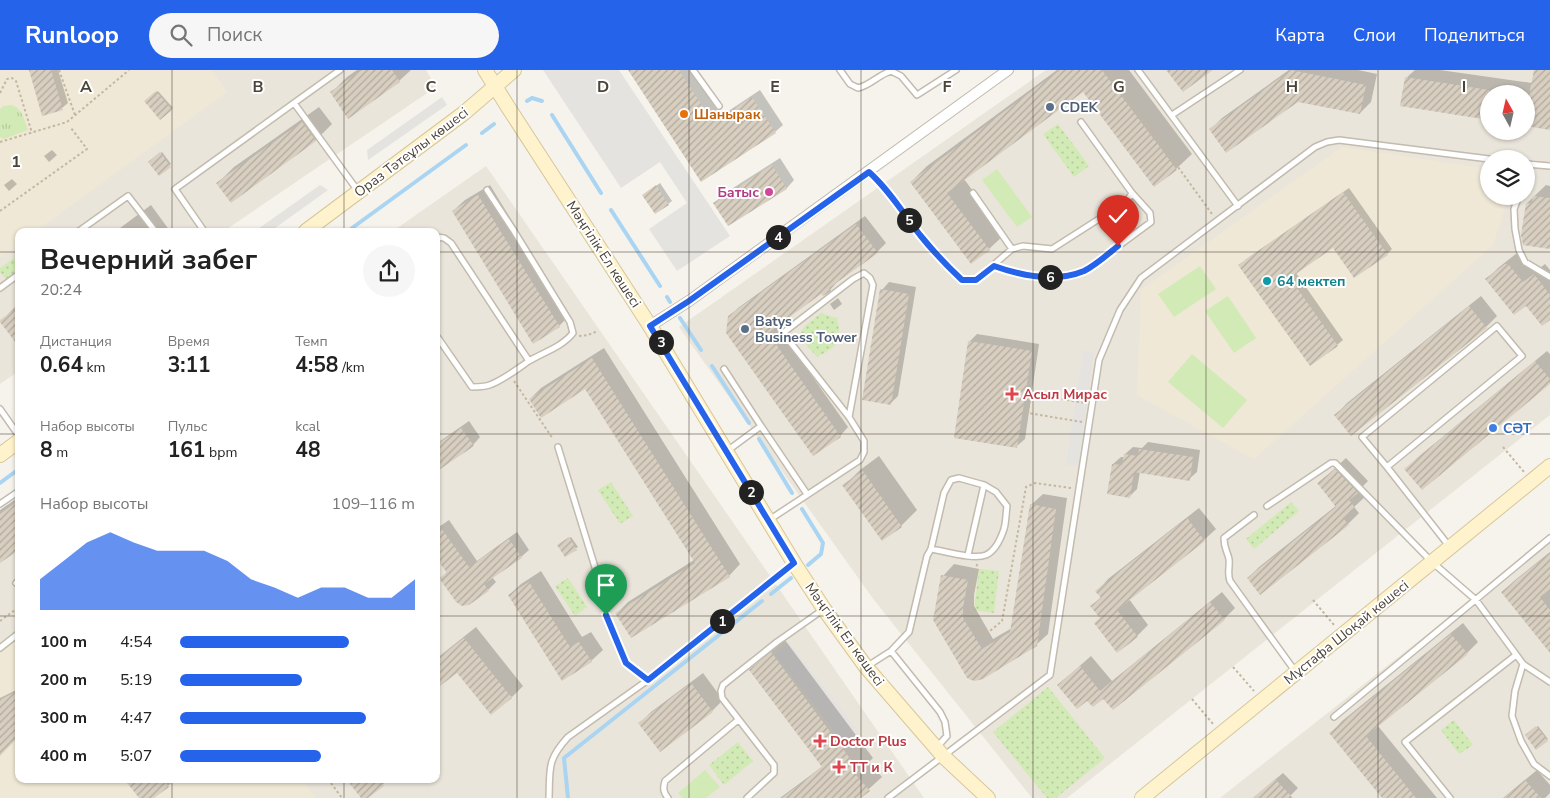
<!DOCTYPE html>
<html lang="ru">
<meta charset="utf-8">
<style>
:root{--surface:#fff;--page:#f6f6f6;--text:#222;--muted:#767676;--accent:#2563eb}
body{margin:0;font-family:"Nunito Sans",sans-serif;background:var(--page);color:var(--text);height:100vh;display:flex;flex-direction:column;font-size:19px;white-space:nowrap}
*{box-sizing:border-box;margin:0}
p{font-size:16px;color:var(--muted)}
.icon{flex:none;width:28px;height:28px;fill:none;stroke:currentColor;stroke-width:2;stroke-linecap:round;stroke-linejoin:round}
.map{position:relative;flex:1;overflow:hidden}
.details{position:absolute;left:15px;top:158px;width:425px;height:555px;display:flex;flex-direction:column;background:var(--surface);border-radius:10px;box-shadow:0 1px 4px #0004}
.details>*{flex:none}
.needle{width:32px;rotate:352deg}
.fabs{position:absolute;left:1480px;top:15px;display:grid;gap:10px}
.fabs a{display:grid;place-items:center;width:55px;height:55px;border-radius:50%;background:var(--surface);box-shadow:0 1px 4px #0004;font-size:25px}
.pin{position:absolute;display:grid;place-items:center;width:42px;height:42px;color:#fff;margin:-51px -21px;border-radius:50% 50% 50% 0;rotate:-45deg;box-shadow:0 0 5px #0007}
.pin .icon{rotate:45deg}
.km{position:absolute;width:25px;height:25px;margin:-12px;border-radius:50%;background:#222;color:#fff;font-size:14px;line-height:25px;text-align:center}
.round{display:grid;place-items:center;flex:none;width:52px;height:52px;border-radius:26px;background:var(--page)}
.summary{display:flex;align-items:center;justify-content:space-between;height:85px;padding:0 25px}
h1{font-size:28px;font-weight:700;line-height:38px}
.metrics{display:grid;grid-template-columns:repeat(3,1fr);gap:8px;height:85px;padding:5px 25px}
.metrics div{display:grid;align-content:center}
.metrics b{font-size:21px;font-weight:700}
.metrics small{font-size:14px;font-weight:400}
.metrics p{font-size:14px}
.chart{height:140px;padding:10px 25px}
.chart p{display:flex;justify-content:space-between}
.chart svg{width:100%;height:90px;margin-top:5px;fill:var(--accent);opacity:.7}
ul{padding:0 25px;list-style:none;font-size:16px}
li{display:grid;grid-template-columns:80px 60px 1fr;align-items:center;height:38px}
li i{height:12px;border-radius:6px;background:var(--accent)}
header{display:flex;align-items:center;gap:30px;box-sizing:border-box;height:70px;padding:0 25px;background:var(--accent);color:#fff}
header strong{font-size:24px}
nav{display:flex;gap:28px;margin-inline-start:auto;font-size:18px}
.search{width:350px;height:45px;background:var(--page);display:flex;align-items:center;gap:12px;box-sizing:border-box;padding:0 18px;border-radius:28px;color:var(--muted);font-size:19px}
.map>svg:first-child{display:block}
.residential{fill:#eae5da;fill-rule:evenodd}
.education{fill:#efe8d6}
.grass{fill:url(#grass-tufts)}
.park{fill:url(#park-dots)}
.garden{fill:#d2eab5}
.parking{fill:#e5e3e0}
.shadow{fill:#0003}
.lines{fill:none;stroke-linecap:round;stroke-linejoin:round}
.stream{stroke:#a9d4f2;stroke-width:4}
.building{fill:url(#building-hatch)}
.lane-casing{stroke:#c2bbae;stroke-width:8}
.street-casing{stroke:#c2bbae;stroke-width:12}
.secondary-casing{stroke:#d6c79b;stroke-width:16}
.path{stroke:#c4b79f;stroke-width:2;stroke-dasharray:2.5 2.5;stroke-linecap:butt}
.lane{stroke:#fff;stroke-width:5}
.street{stroke:#fff;stroke-width:10}
.secondary{stroke:#fff3cd;stroke-width:14}
.route-casing{stroke:#fff;stroke-width:10}
.route{stroke:#2563eb;stroke-width:6}
.grid{fill:none;stroke:#4b4439;stroke-width:1;stroke-opacity:0.55}
.service-dot{fill:#5c6f8a;stroke:#fff;stroke-width:2}
.food-dot{fill:#e8710a;stroke:#fff;stroke-width:2}
.hotel-dot{fill:#d1479c;stroke:#fff;stroke-width:2}
.culture-dot{fill:#0f9aa8;stroke:#fff;stroke-width:2}
.health-dot{fill:#e0444e;stroke:#fff;stroke-width:2}
.shop-dot{fill:#3f7fe0;stroke:#fff;stroke-width:2}
.labels{text-anchor:middle;stroke-width:4;stroke-linejoin:round;paint-order:stroke}
.service-label{font-size:14px;font-weight:bold;fill:#4e5e75;stroke:#fff;text-anchor:start}
.food-label{font-size:14px;font-weight:bold;fill:#c56008;stroke:#fff;text-anchor:start}
.street-label{font-size:14px;fill:#4b4439;stroke:#fff}
.hotel-label{font-size:14px;font-weight:bold;fill:#b23c85;stroke:#fff;text-anchor:end}
.culture-label{font-size:14px;font-weight:bold;fill:#0d838f;stroke:#fff;text-anchor:start}
.health-label{font-size:14px;font-weight:bold;fill:#be3a42;stroke:#fff;text-anchor:start}
.shop-label{font-size:14px;font-weight:bold;fill:#366cbe;stroke:#fff;text-anchor:start}
.grid-label{font-size:16px;text-anchor:middle;font-weight:bold;fill:#4b4439;stroke:#fff;stroke-width:4;stroke-linejoin:round;paint-order:stroke}
</style>
<header>
<strong>Runloop</strong>
<div class="search"><svg class="icon" aria-label="search" viewBox="0 0 24 24"><circle cx="10" cy="10" r="6"/><path d="M15 15l6 6"/></svg>Поиск</div>
<nav><a>Карта</a><a>Слои</a><a>Поделиться</a></nav>
</header>
<div class="map">
<svg width="1550" height="728" viewBox="0 0 1550 728">
<defs>
<pattern id="grass-tufts" width="24" height="20" patternUnits="userSpaceOnUse" patternTransform="scale(1.25)"><rect width="24" height="20" fill="#d2eab5"/><path d="M3 7l-1-3M5 7V3M7 7l1-3M15 17l-1-3M17 17v-4M19 17l1-3" fill="none" stroke="#b6ca9c"/></pattern>
<pattern id="park-dots" width="8" height="8" patternUnits="userSpaceOnUse" patternTransform="scale(1.25)"><rect width="8" height="8" fill="#d2eab5"/><path d="M2 2h.1M6 6h.1" fill="none" stroke="#b6ca9c" stroke-width="1.8" stroke-linecap="round"/></pattern>
<pattern id="building-hatch" width="6" height="6" patternUnits="userSpaceOnUse" patternTransform="scale(1.25)"><rect width="6" height="6" fill="#d8cfc1"/><path d="M-1 1l2-2M0 6l6-6M5 7l2-2" fill="none" stroke="#b1aa9e"/></pattern>
</defs>
<rect width="100%" height="100%" fill="#f6f3ec"/>
<path class="residential" d="M0,0H426L436,17L224,161H19V301L0,314Z
M1046,0H1550V345L1067,728H1032L874,530L679,257ZM1489,24H1526V61H1489ZM1489,89H1526V126H1489Z
M486,96L924,728H0V440L19,426V709H436V161H393Z
M1550,467V728H1220Z"/>
<path class="education" d="M0,0H212L227,22L36,161H19V174L0,188Z
M1342,77L1489,99V126H1509L1493,175L1254,389L1137,325L1141,220Z
M19,564V709H301L316,728H0V579Z"/>
<path class="grass" d="M12,35C23,39 24,50 28,60L4,69L0,67V39L3,36Z"/>
<path class="park" d="M1058,54L1089,96L1074,107L1043,64Z
M19,184V200L6,209L0,202V198Z
M821,243L837,248C843,272 836,277 817,287L803,271L800,264L805,256Z
M611,412L633,446L620,454L598,420Z
M1291,432L1299,441L1254,479L1246,469Z
M979,499L999,501L994,543L974,540Z
M568,508L587,537L575,546L555,516Z
M1048,617L1105,688L1056,728H1047L993,662Z
M1454,650L1473,675L1459,684L1441,660Z
M738,672L753,691L724,715L709,695Z"/>
<path class="garden" d="M997,99L1032,147L1017,157L982,110Z
M1200,196L1216,219L1174,247L1158,224Z
M1228,226L1256,268L1234,283L1205,241Z
M1192,284L1247,330L1223,358L1168,312Z
M705,700L720,717L706,728H683L678,723Z"/>
<path class="parking" d="M543,0H619L730,166L677,201L649,159L687,133L660,92L621,118Z
M442,27L447,35L368,90L367,80Z
M320,115L328,120L271,161H255Z
M1083,281L1094,282L1078,396L1066,395Z
M789,572L859,662L844,673L774,584Z"/>
<path class="shadow" d="M30,0H58L68,33L62,38Z
M357,0H411L399,11L331,23L347,7Z
M630,0H691L721,46L760,20L783,55L775,62L702,110Z
M1057,0H1129L1192,84L1176,99L1083,20L964,109L1005,164L989,179L911,112L927,96Z
M1289,0H1358L1377,4L1371,32L1360,43L1298,30L1210,60L1222,48Z
M1415,0H1440L1532,13L1535,0H1550V58L1526,55V24H1489L1406,8Z
M158,21L173,38L160,48L146,31Z
M319,37L332,54L316,70L231,131L218,113L234,97Z
M52,80L57,85L49,92L44,86Z
M162,82L171,94L159,104L150,92Z
M780,88L794,110L787,118L729,155L715,133L722,125Z
M12,109L17,114L9,121L4,115Z
M660,113L672,131L668,134L644,125Z
M490,115L570,245L559,256L453,141L465,130Z
M1546,115L1550,116V178L1527,133Z
M1349,118L1392,179L1387,184L1333,176L1296,203L1343,270L1337,275L1245,190Z
M151,135L170,161H116Z
M865,146L886,173L877,182L838,211L830,220L822,222L776,255L848,357L840,366L729,247L738,238Z
M1517,183H1520L1535,202L1545,194L1550,200V249L1487,209L1498,198Z
M889,212L916,217L898,326L890,334L882,220Z
M1481,226L1497,246L1486,257L1336,345L1347,333Z
M838,228L842,234L834,240L830,234Z
M19,233V275L1,251Z
M977,264L1039,274L1025,369L1017,376L969,272Z
M604,278L740,494L729,506L617,543L628,532L694,490L586,318L530,329L541,318Z
M1547,281L1550,284V313L1406,399L1417,388Z
M469,351L480,367L473,375L436,401V374Z
M1148,372L1200,380L1197,402L1189,409L1140,402L1137,419L1129,427L1113,394L1121,387H1125V384L1133,377L1142,378Z
M879,386L917,440L901,456L882,470L844,416L860,400Z
M1346,388L1368,411L1360,419L1366,426L1354,437L1359,443L1348,454L1248,508L1259,497L1337,435L1319,413Z
M1043,424L1067,428L1048,564L1036,575L979,610L943,506L954,494L979,499L974,525V536L993,569L1012,558L1031,435Z
M19,427V479L0,492V440Z
M1199,438L1216,459L1204,470L1129,529L1148,555L1137,566L1118,581L1101,547L1092,536L1101,527L1097,521L1108,509Z
M449,450L477,491L517,462L529,480L521,487L492,507L496,512L488,520L469,534L441,508L447,502L436,459Z
M571,467L578,477L565,485L560,474Z
M1550,482V574L1503,522L1514,511Z
M541,501L582,567L591,562L603,580L591,591L562,610L509,525L521,514Z
M1222,522L1235,538L1224,549L1103,627L1087,629L1058,615L1091,586L1112,611Z
M1463,553L1478,572L1467,583L1378,656L1437,728H1384L1331,663L1342,651Z
M476,557L523,616L512,627L457,601L436,618V589Z
M785,570L873,688L869,692L882,707L859,728H780L823,696L751,600L764,587Z
M703,603L723,630L712,641L660,680L640,653L651,642Z
M19,614V665L0,685V628L16,620L15,618Z
M1538,656L1548,669L1537,678L1526,665Z
M1537,700L1550,715V723L1545,728H1503Z
M1283,703L1298,718L1288,728H1253Z
M126,709H172L174,711L152,728H140Z
M347,709H389L366,728H363Z"/>
<g class="lines">
<path class="stream" d="M527,31L532,28L542,31
M552,45L601,123
M482,63L494,54
M611,140L660,216
M348,161L466,75
M667,227L670,232
M680,248L701,280
M712,296L749,353
M759,369L792,423
M0,413L19,399
M802,439L823,473L821,484L808,495
M771,524L791,508
M568,728L564,688L762,531"/>
</g>
<path class="building" d="M29,0H51L63,40L42,46Z
M362,0H392L400,12L348,49L330,22Z
M628,0H679L713,52L752,27L776,63L701,112Z
M1060,0H1102L1177,100L1154,117L1083,22L947,123L990,180L971,194L910,112Z
M1166,0H1213L1183,22Z
M1291,0L1366,15L1360,44L1298,32L1226,83L1209,59Z
M1534,0H1550V60L1526,56V25H1529Z
M1405,7L1489,20V50L1400,36Z
M156,21L172,40L160,50L144,31Z
M302,52L316,71L231,133L216,113Z
M160,82L171,97L159,106L148,92Z
M772,95L787,119L728,156L713,133Z
M656,115L669,135L655,144L642,125Z
M1343,122L1388,185L1354,208L1333,178L1290,208L1338,276L1310,296L1238,195Z
M478,125L560,257L533,274L452,141Z
M1533,126L1550,128V179L1523,175L1521,165L1526,133L1532,134Z
M856,154L878,183L829,218L831,221L823,226L821,224L768,263L841,367L813,386L726,263L728,246Z
M1505,194H1508L1523,212L1534,204L1550,225V250L1542,256L1526,236L1514,245L1485,209Z
M880,219L909,224L891,335L862,330Z
M19,236V277L0,252V250Z
M1469,236L1487,258L1351,366L1334,345Z
M968,271L1032,281L1017,378L954,368Z
M592,288L730,507L631,568L615,543L695,493L585,319L541,348L529,329Z
M1535,291L1550,309V314L1422,420L1404,399Z
M461,358L474,376L436,402V375Z
M1139,379L1193,387L1190,411L1134,402L1130,428L1107,424L1112,394L1122,395L1124,384L1138,386Z
M1335,399L1358,423L1349,430L1355,438L1343,448L1349,455L1260,525L1247,508L1336,437L1317,413Z
M863,401L902,457L882,471L842,415Z
M19,430V480L0,493V444Z
M1030,434L1056,439L1037,576L983,609L975,611L971,610L967,608L933,550L941,505L968,510L963,538V548L982,579L1010,562Z
M1187,448L1205,471L1117,540L1138,567L1117,583L1094,553L1100,548L1090,536L1101,528L1095,521Z
M436,451L469,497L509,469L522,488L484,514L489,521L469,535L462,536L456,532L439,508L447,503L436,488Z
M569,467L577,480L565,487L557,475Z
M1550,483V519L1540,527L1550,540V583L1501,522Z
M529,512L570,577L579,572L592,592L562,611L508,525Z
M1210,532L1225,550L1113,640L1103,629L1093,637L1087,631L1077,639L1057,615L1080,596L1100,621Z
M1451,564L1468,584L1366,666L1416,728H1382L1329,663Z
M464,568L512,628L491,645L457,603L436,619V590Z
M771,582L860,702L856,705L870,721L861,728H782L822,697L749,600Z
M691,613L713,642L660,682L638,653Z
M19,620V666L0,686V630Z
M1536,656L1548,671L1536,680L1525,665Z
M124,709H163L169,717L154,728H139Z
M346,709H378L384,716L368,728H361Z
M1275,709L1293,728H1253Z
M1525,710L1541,728H1504Z"/>
<g class="lines">
<g class="lane-casing">
<path id="lane" d="M693,0L719,36
M840,0L850,14L858,18C871,15 878,5 891,1L901,6L917,25L956,0
M1138,0L1238,136
M294,33L340,0
M1172,45L1240,0
M1526,94L1550,96
M869,102C889,120 903,143 920,165C933,181 947,196 962,210H976L1012,179L1023,176L1052,179L1127,131L1132,123L1081,52
M1526,105L1530,94
M973,123L1012,179
M1519,126L1514,139L1515,159L1519,180L1525,192L1550,207
M79,161L128,126L155,161
M204,161L175,119L294,33L358,121
M436,167L444,168L451,173L529,291
M994,195L1014,203L1035,207L1069,206L1086,200L1151,152L1150,143L1132,123
M0,218L19,204
M1497,256L1522,286L1387,397L1362,367Z
M436,265L472,317C479,317 486,317 492,314C506,308 517,299 529,291C544,282 562,277 573,263L570,252L514,161L487,120
M724,299L761,356L727,381
M0,339L19,366
M761,356L807,424
M558,377L606,533V545L626,593L648,610
M1387,397L1449,476
M0,434L19,421
M1267,436L1331,393H1335L1432,492L1476,530L1523,594L1550,612
M1254,445L1224,468C1224,479 1227,480 1229,489C1230,497 1227,503 1230,511L1295,601
M769,450L860,390L864,382V371L849,347L783,263L853,209L864,203L870,208L873,215L849,347
M931,479L944,423L951,410L959,408L984,415
M16,513L19,510
M0,578L19,563
M891,581L940,642L945,652L947,666L936,678
M1523,594L1515,621L1512,646L1521,671L1534,694L1550,706
M866,597L891,581L909,562L927,486L931,479C945,481 973,490 986,485C995,481 1001,468 1004,459C1006,452 1006,443 1007,436L996,422L984,415L968,485
M1334,647L1550,468
M549,728C550,698 547,690 568,667L648,610L794,493
M668,728C663,722 663,718 665,711L738,650
M747,728L774,703V695L722,628L721,621L723,615L777,572L824,539
M888,728L1050,605L1099,290L1120,240L1141,208L1315,77L1327,72L1339,70L1489,89
M1450,728L1405,672L1516,585"/>
</g>
<g class="street-casing">
<path id="street" d="M650,256L689,231L1008,0"/>
</g>
<g class="secondary-casing">
<path id="secondary" d="M485,0L508,37L650,256L794,493L824,539L866,597L943,686L988,728
M306,161L464,43L514,0
M0,385L19,371
M1142,728L1550,396"/>
</g>
<path class="path" d="M59,0L75,45
M1108,0L1212,144
M0,23L7,9L12,8L16,11L32,63
M0,72L67,52L129,0
M0,141L87,79L71,58
M579,266L588,265L598,261
M514,311L553,369
M1082,352L1028,343L1031,324L1085,333
M1503,377L1524,402
M977,494L970,546L980,564L985,565L1002,551L1026,417L1035,413L1071,418
M1313,530L1334,555
M0,551L19,537
M1233,597L1254,621
M1192,629L1213,654
M328,709L342,728"/>
<use href="#lane" class="lane"/>
<use href="#street" class="street"/>
<use href="#secondary" class="secondary"/>
</g>
<g class="lines">
<g class="route-casing">
<path id="route" d="M606,545L626,593L648,610L794,493L650,256L689,231L869,102C889,120 903,143 920,165C933,181 947,196 962,210H976L994,196C1022,206 1055,213 1084,201C1096,195 1108,184 1118,176"/>
</g>
<use href="#route" class="route"/>
</g>
<path class="grid" d="M172,0V161M344,0V161M517,0V728M689,0V728M861,0V728M1033,0V728M1206,0V728M1378,0V728M0,182H19M436,182H1550M0,364H19M436,364H1550M0,546H19M436,546H1550M172,709V728M344,709V728"/>
<g class="service-dot">
<circle cx="1050" cy="37" r="5"/>
<circle cx="745" cy="259" r="5"/>
</g>
<circle class="food-dot" cx="684" cy="44" r="5"/>
<circle class="hotel-dot" cx="769" cy="122" r="5"/>
<circle class="culture-dot" cx="1267" cy="211" r="5"/>
<g class="health-dot">
<path d="M1009.5 316.5h5v5h5v5h-5v5h-5v-5h-5v-5h5z"/>
<path d="M817.5 663.5h5v5h5v5h-5v5h-5v-5h-5v-5h5z"/>
<path d="M836.5 689.5h5v5h5v5h-5v5h-5v-5h-5v-5h5z"/>
</g>
<circle class="shop-dot" cx="1493" cy="358" r="5"/>
<g class="labels">
<g class="service-label">
<text x="1060" y="42">CDEK</text>
<text x="755" y="256">Batys<tspan x="755" dy="16">Business Tower</tspan></text>
</g>
<g class="food-label">
<text x="694" y="49">Шанырак</text>
</g>
<g class="street-label">
<text transform="translate(411 82) rotate(-37)" y="5">Ораз Тәтеұлы көшесі</text>
<text transform="translate(604 184) rotate(57)" y="5">Мәңгілік Ел көшесі</text>
<text transform="translate(1346 562) rotate(-39)" y="5">Мұстафа Шоқай көшесі</text>
<text transform="translate(845 564) rotate(54)" y="5">Мәңгілік Ел көшесі</text>
</g>
<g class="hotel-label">
<text x="759" y="127">Батыс</text>
</g>
<g class="culture-label">
<text x="1277" y="216">64 мектеп</text>
</g>
<g class="health-label">
<text x="1023" y="329">Асыл Мирас</text>
<text x="830" y="676">Doctor Plus</text>
<text x="850" y="702">ТТ и К</text>
</g>
<g class="shop-label">
<text x="1503" y="363">СӘТ</text>
</g>
</g>
<g class="grid-label">
<text x="86" y="22">A</text>
<text x="258" y="22">B</text>
<text x="431" y="22">C</text>
<text x="603" y="22">D</text>
<text x="775" y="22">E</text>
<text x="947" y="22">F</text>
<text x="1119" y="22">G</text>
<text x="1292" y="22">H</text>
<text x="1464" y="22">I</text>
<text x="16" y="97">1</text>
</g>
</svg>
<div class="fabs">
<a><svg class="needle" viewBox="-14 -14 28 28"><path d="M0-13l5 13h-10z" fill="#e53935"/><path d="M0 13l5-13h-10z" fill="#767676"/></svg></a>
<a><svg class="icon" aria-label="layers" viewBox="0 0 24 24"><path d="M12 4l9 5-9 5-9-5zM3 14l9 5 9-5"/></svg></a>
</div>
<div class="pin" style="left:606px;top:545px;background:#1e9e55"><svg class="icon" aria-label="arrive" viewBox="0 0 24 24"><path d="M6 21V4h12l-3 4 3 4H6"/></svg></div>
<div class="pin" style="left:1118px;top:176px;background:#d93025"><svg class="icon" aria-label="check" viewBox="0 0 24 24"><path d="M5 12l5 5 9-10"/></svg></div>
<b class="km" style="left:722px;top:551px">1</b>
<b class="km" style="left:751px;top:422px">2</b>
<b class="km" style="left:661px;top:272px">3</b>
<b class="km" style="left:778px;top:167px">4</b>
<b class="km" style="left:909px;top:150px">5</b>
<b class="km" style="left:1050px;top:207px">6</b>
<section class="details">
<div class="summary"><div><h1>Вечерний забег</h1><p>20:24</p></div><a class="round"><svg class="icon" aria-label="share" viewBox="0 0 24 24"><path d="M12 15V3M7 8l5-5 5 5M5 13v7h14v-7"/></svg></a></div>
<div class="metrics">
<div><p>Дистанция</p><b>0.64<small> km</small></b></div>
<div><p>Время</p><b>3:11</b></div>
<div><p>Темп</p><b>4:58<small> /km</small></b></div>
</div>
<div class="metrics">
<div><p>Набор высоты</p><b>8<small> m</small></b></div>
<div><p>Пульс</p><b>161<small> bpm</small></b></div>
<div><p>kcal</p><b>48</b></div>
</div>
<div class="chart"><p><span>Набор высоты</span>109–116 m</p>
<svg viewBox="0 0 160 44" preserveAspectRatio="none"><path d="M0 44V29L10 20L20 11L30 6L40 11L50 15L60 15L70 15L80 20L90 29L100 33L110 38L120 33L130 33L140 38L150 38L160 29V44z"/></svg>
</div>
<ul>
<li><b>100 m</b>4:54<i style="width:72%"></i></li>
<li><b>200 m</b>5:19<i style="width:52%"></i></li>
<li><b>300 m</b>4:47<i style="width:79%"></i></li>
<li><b>400 m</b>5:07<i style="width:60%"></i></li>
</ul>
</section>
</div>
